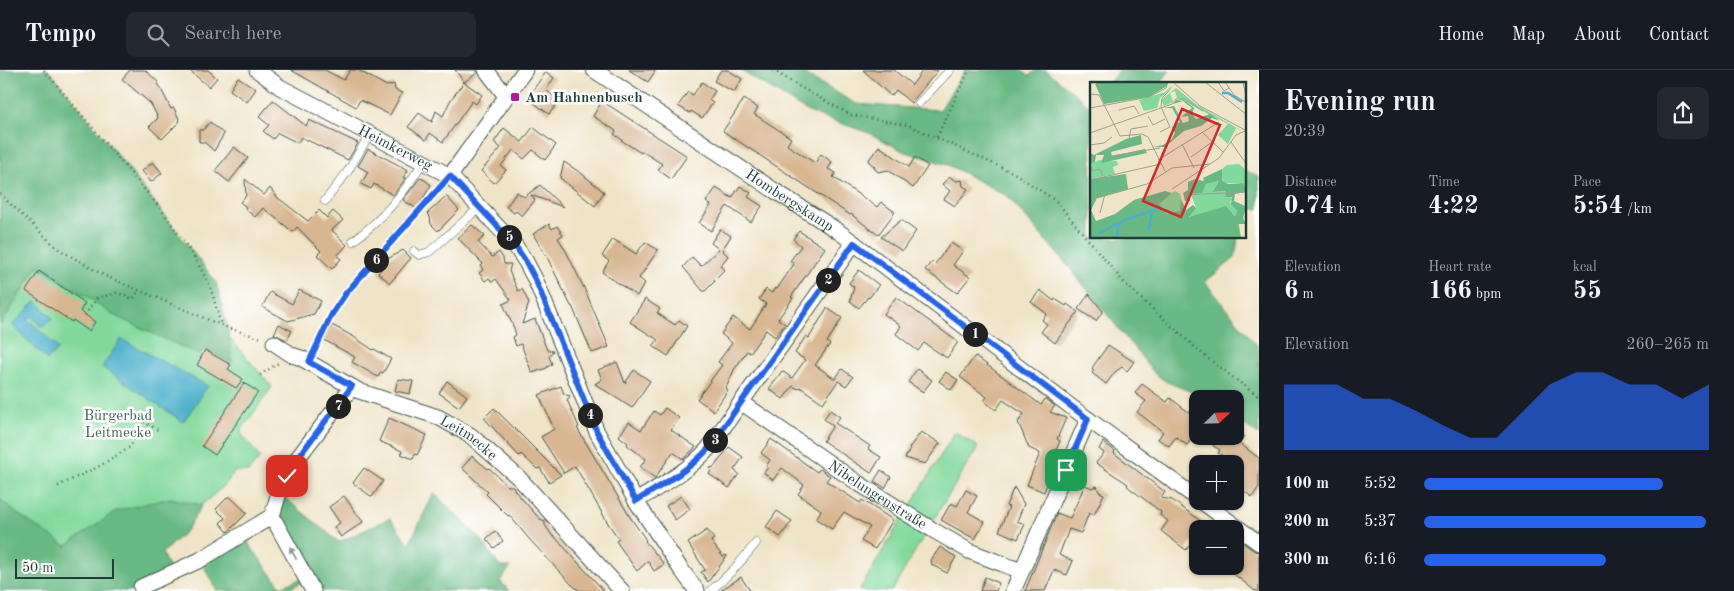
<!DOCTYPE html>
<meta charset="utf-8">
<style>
:root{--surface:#171b24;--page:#242831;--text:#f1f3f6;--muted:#9ea1a6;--line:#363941;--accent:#2563eb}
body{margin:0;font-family:"Old Standard TT",serif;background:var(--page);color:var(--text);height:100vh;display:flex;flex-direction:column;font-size:19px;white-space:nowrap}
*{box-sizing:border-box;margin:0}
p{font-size:16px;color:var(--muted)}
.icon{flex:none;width:28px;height:28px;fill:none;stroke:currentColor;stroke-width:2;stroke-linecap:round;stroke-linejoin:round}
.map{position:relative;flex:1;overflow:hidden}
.details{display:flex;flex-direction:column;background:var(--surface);width:475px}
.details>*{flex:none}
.needle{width:32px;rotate:67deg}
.buttons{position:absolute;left:1189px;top:320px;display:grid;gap:10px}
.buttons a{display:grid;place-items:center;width:55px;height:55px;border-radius:10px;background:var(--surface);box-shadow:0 1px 4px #0004;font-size:25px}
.scale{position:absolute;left:15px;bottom:12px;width:99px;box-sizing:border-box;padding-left:5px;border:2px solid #1f3d34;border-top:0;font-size:14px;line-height:18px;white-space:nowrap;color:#1f3d34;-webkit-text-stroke:4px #fff;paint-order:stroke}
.pin{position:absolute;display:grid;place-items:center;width:42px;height:42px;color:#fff;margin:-21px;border-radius:10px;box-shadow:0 2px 8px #0006}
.km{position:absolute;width:25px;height:25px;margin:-12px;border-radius:50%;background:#222;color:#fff;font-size:14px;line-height:25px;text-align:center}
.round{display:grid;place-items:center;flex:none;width:52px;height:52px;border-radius:10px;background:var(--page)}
.overview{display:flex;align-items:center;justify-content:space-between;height:85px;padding:0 25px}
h1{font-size:28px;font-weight:700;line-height:38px}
.figures{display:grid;grid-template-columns:repeat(3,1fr);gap:8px;height:85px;padding:5px 25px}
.figures div{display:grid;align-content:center}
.figures b{font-size:25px;font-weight:700}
.figures small{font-size:14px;font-weight:400}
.figures p{font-size:14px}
.chart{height:140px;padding:10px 25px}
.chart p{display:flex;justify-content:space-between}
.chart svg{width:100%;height:90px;margin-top:5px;fill:var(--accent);opacity:.7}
ul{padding:0 25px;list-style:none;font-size:16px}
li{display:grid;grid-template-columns:80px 60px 1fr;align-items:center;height:38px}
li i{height:12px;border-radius:6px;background:var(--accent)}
header{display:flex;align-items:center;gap:30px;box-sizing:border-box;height:70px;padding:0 25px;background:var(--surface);border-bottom:1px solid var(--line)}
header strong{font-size:24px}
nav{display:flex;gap:28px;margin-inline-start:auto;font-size:18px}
.search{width:350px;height:45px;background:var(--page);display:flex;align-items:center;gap:12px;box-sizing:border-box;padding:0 18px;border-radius:10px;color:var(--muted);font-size:19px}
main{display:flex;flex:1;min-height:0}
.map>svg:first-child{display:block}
.green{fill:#82d99c;stroke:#508b68}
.forest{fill:#69b984;stroke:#447b5c;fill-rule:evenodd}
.water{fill:#4cb0cb;stroke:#367680}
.building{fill:#d7b692}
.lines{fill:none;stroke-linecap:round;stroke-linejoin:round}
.service-casing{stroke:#3e564a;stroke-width:9}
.minor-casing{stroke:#3e564a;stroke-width:17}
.path{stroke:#3e564a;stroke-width:2.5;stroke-dasharray:1 4;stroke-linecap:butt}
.service{stroke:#fff;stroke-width:8}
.minor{stroke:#fff;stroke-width:15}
.oneway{fill:#8f9e9a}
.route-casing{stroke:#fff;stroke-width:10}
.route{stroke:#2563eb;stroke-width:6}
.poi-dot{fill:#b5179e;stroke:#fff;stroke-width:2}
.labels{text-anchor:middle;stroke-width:5;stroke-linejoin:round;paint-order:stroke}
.poi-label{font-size:15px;font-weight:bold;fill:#1f3d34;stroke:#fff;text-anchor:start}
.street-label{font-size:15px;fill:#1f3d34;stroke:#fff}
.park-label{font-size:15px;fill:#38644e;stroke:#fff}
.inset-river{fill:none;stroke:#4cb0cb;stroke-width:2.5}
.inset-road{fill:none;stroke:#9ca18d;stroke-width:1}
.view{fill:#d62828;fill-opacity:0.15;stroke:#d62828;stroke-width:2.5}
.inset-edge{fill:none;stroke:#1f3d34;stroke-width:2.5}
</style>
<header>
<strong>Tempo</strong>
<div class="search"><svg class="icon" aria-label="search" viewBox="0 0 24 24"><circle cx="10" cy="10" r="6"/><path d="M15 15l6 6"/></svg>Search here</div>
<nav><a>Home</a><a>Map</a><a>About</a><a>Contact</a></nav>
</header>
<main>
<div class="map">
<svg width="1259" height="521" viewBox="0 0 1259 521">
<rect width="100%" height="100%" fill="#fff"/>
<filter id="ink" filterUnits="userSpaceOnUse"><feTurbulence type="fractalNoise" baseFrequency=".02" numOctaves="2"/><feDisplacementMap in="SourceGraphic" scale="10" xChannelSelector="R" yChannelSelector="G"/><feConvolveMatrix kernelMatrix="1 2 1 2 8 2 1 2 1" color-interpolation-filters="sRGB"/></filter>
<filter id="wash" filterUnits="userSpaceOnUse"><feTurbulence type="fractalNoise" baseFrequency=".0096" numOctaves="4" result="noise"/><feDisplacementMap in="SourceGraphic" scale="20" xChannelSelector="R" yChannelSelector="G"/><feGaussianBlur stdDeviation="1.12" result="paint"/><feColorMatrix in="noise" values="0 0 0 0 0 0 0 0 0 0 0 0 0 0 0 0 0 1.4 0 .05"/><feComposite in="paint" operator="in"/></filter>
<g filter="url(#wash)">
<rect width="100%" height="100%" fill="#efe4c8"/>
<path class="green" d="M0,139L227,265L272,317L240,362L260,388L248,402L235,401L226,414L109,514L0,439Z
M955,362L978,377L931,454L908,440Z
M902,448L926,462L892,521H859Z"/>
<path class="forest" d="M0,0H49L124,93L216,212L228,258L232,293L204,279L199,285L111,244L91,229L38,196L0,256Z
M740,0H798L856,34L940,40L965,0H1022L1029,6L1036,0H1046L1091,37L1092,168H1238L1235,188L1205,212L1259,278V365L1235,348V329H1209L1167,312L1156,305L1069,197L1007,126L948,95L903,81L869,63L808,42Z
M1119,0H1170L1160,14H1108Z
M1245,101L1259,106V139H1245Z
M279,423L339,472L390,448L409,474L434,423L481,469L500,497H511L500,511L509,521H313L307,510L284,521H217L200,490L272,446ZM272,446L305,507L281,517L248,473Z
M170,428L202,435L186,461L162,483L171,503L134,521H0V429L19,445L66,476L116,441Z"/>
<path class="water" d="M36,231L53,248L42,258L31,246L28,249L59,279L47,290L12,255Z
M121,269L208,316L183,352L102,297Z"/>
<g id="blocks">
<path class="building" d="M130,0H145L157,11L171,39L174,38L180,51L162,69L149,57L158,48L151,34L122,9Z
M189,0H208L217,8L209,17Z
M291,0H325L344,10L350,0H358L383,14L387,16L394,14L395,20L402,23L390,45L360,30L356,37Z
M455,0H477V3L464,12L482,25L476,34L472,31L443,72L430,63L426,70L408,57L419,43L432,52L436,41L443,46L450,31L464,12Z
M629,0H656L648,12Z
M721,0H728L742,9L734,22L714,11Z
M863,0H894L912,15L923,0H938L911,33L896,20L891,26Z
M546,2L554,8L546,20L559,31L549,44L527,28Z
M238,7L256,19L247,32L230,20Z
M702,12L715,21L709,30L713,33L702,48L691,41L690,43L678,36L688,22L693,25Z
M744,29L758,38L754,44L791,68L787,75L815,93L821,84L832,92L828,99L836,103L833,107L877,137L881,132L895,142L878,165L851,144L850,145L723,61Z
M273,30L306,56L309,50L358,73L348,90L301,67L298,73L278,63L273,69L263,61L269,55L259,47Z
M602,31L687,86L671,109L658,100L662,94L642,81L641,83L621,70V69L614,64L616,61L593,46Z
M210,52L224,64L214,81L204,72H199V60H203Z
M533,57L556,75L545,90L533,80L524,89L513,80L501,96L506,100L494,113L481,101L501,78L494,72L504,58L522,72Z
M879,76L909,97L915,87L928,96L913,118L888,100L878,102L875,99L874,96L868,91Z
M234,77L248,88L229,112L215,101Z
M368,79L408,100L403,108H406L393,125L374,114L371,119L361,114L368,102L358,96Z
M153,92L162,103L151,112L142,101Z
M564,92L581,103L604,122L595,136L560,108Z
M950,107L956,111L962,110L963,116L968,119L955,136L944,129L950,121L942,114Z
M420,108L425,110L431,115L417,139L403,130Z
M245,109L264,125L270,118L278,128L308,151L319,140L327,148L333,141L343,150L332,160L347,175L337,186L341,189L332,199L317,185L321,181L297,157L293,162L263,138L255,147L245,139L246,137L240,132L246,126Z
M540,115L563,137L531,125L535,130L522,146L516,141L514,143L506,137L517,122L524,127Z
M740,116L751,123L748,127L762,136L751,152L727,136L711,161L699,153L711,135L706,132L716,118L732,128Z
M446,126L459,140L438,161L431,154L430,147L427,144Z
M901,150L916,161L902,181L881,167Z
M549,154L552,159L557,156L563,165L558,168L566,181L585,220L609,277L592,283L572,236H571L548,189L533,164Z
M472,155L485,166L478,172L492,187L499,182L503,188L504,194H511L509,201L518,221L522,219L529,233L522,254L535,249L547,280L553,281L549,286L552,294L547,297V298L532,303L521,274L516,276L513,267L516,265L514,258L503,234L511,230L496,209L492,212L489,208L485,211L479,203L483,200L481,196L483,194L458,168Z
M720,159L731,166L722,180L728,186L720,196L724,200L714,210L715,211L705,221H703L683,197L692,187L701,196L719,179L711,173Z
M799,161L825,178L791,227L793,228L778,249L785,254L775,267L766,260L750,283L747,281L734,300L726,318L728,320L714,341L697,329L722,295L718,292L732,273L721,264L733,247L750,259L766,234L759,229L766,219L772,223L775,218L777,219L794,194L790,191L801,176L793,169Z
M613,169L636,184L645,172L658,180L639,208L645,213L637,226L602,202L609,191L602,186Z
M951,173L963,181L953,195L970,207L957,223L925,200L932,191L935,194Z
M403,180L411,188L390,213L378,203L382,198L381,195L387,191L386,190Z
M859,200L879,215L869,228L868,227L859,238L850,231L854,217L849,213Z
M39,201L85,233L80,241L95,252L89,261L73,250L72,252L26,221Z
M299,220L321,231L314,244L288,251L262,237L270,222L292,234Z
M1040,220L1054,231L1055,229L1066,236L1067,234L1078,242L1055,273L1041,262L1047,254L1042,250L1047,244L1031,232Z
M1089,224L1103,241L1096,251L1078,239Z
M896,227L958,272L947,288L924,273L918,281L896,264L901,256L884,244Z
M645,229L660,239L657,243L675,255L679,250L687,256L668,286L653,276L658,270L630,252Z
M827,238L842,248L827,272L830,274L815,295L835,309L842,299L853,307L846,316L838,311L823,333L800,317L798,319L793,316L783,329L769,319L782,301L792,308L805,290L795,283L806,266L809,268Z
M279,254L292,261L287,270L274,264Z
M332,255L354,267L373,280L374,279L391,289L383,303L381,302L378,307L352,292L355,287L324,270Z
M1108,275L1134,292L1127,301L1122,297L1115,302L1106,314L1092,303L1094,300L1092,298Z
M205,280L231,295L228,299L243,309L236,318L197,295Z
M975,286L1041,335L1045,329L1055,336L1050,342L1066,348L1057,369L1060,371L1047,402L1051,404L1044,422L1027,415L1040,383L1029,378L1018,352L1024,344L1003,330L996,340L984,331L987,327L960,307Z
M617,292L625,313L634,300L650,311L632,338L595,314L602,309L598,300Z
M917,299L932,310L923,322L908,312Z
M946,302L958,310L951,320L939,311Z
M398,309L413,311L410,324L395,321Z
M447,311L467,326L459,337L439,323Z
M244,313L258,322L215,385L202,376Z
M1142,314L1167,332L1170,328L1198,349V361L1187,375L1176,367L1169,376L1158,369L1163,362L1137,342L1146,331L1135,323Z
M561,316L564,324L570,326L567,330L579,357L577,358L589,378L630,447L646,470L645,471L664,494L654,501L648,491L637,501L616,471L619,469L609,455L575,396L564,403L541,367L554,359L539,325Z
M494,338L561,405L549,412L540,398L537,399L521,384L519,386L484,348Z
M665,338L679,348L671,360L696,377L683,389L673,382L655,408L640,397L646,389L627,375L628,373L619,366L629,352L641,360L654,341L660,345Z
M830,340L840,347L835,353L870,376L868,379L881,387L871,403L823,371L833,356L824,349Z
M389,348L427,365L417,385L415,384L413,389L401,384L402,381L379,371Z
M921,362L940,373L925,394L905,388L910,379L909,378Z
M1220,366H1244L1239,373L1259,388V417L1252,427L1235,414V394L1218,383L1220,380L1213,376Z
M771,369L817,402L820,399L830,406L826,411L860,433L862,430L893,450L875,479L861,471L870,457L844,442L832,459L816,449L821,440L798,424L804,415L782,398L773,410L764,403L768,397L766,396L770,390L761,383Z
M1103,372L1115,381L1114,383L1165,422L1161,428L1172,430L1205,454L1202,459H1198V465L1186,480L1161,461L1168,451L1160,445L1161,442L1127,416L1128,414L1096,393L1104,383L1099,379Z
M729,377L743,387L734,400L739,404L729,418L709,404L711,401L710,398L714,397Z
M472,386L488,399L489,398L508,416H513L515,421L540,449L545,451V455L553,467L554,466L604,521H580L572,515L530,470L509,445L508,446L486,424L488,422L462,398Z
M364,398L383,411L372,427L353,413Z
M881,400L891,407L885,418L874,411Z
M1085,415L1092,418L1097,416L1099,422L1104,424L1094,445L1089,443L1081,463L1069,459L1059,485L1073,491L1067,505L1054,500L1045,521H1025L1057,443L1070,448Z
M1014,417L1024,434L1017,451L1025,454L1018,469L999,461L1009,437L1006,436Z
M966,420L977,426L968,442L985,452L975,469L941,450L951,433L957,436Z
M229,426L247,443L228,462L220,453L225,448L216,439Z
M344,426L363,452L341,467L334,457L340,453L329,437Z
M681,426L690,439L675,450L666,436Z
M777,441L792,451L780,467L766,457Z
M707,460L714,469L711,471L723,487L726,485L727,486L708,512L701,502L705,500L688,473Z
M495,461L503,471L494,478L486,469Z
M1235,467L1254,481L1259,482V521H1255L1224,496H1235Z
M940,477L956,487L947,503L932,495L931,490Z
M741,507L750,521H720Z
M985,507L999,513L996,521H980Z"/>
</g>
</g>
<g filter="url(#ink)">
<use href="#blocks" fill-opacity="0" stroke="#3e564a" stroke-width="1"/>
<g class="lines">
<g class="service-casing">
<path id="service" d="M919,33L950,0
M325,131L348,101L370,64
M353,171C382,150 405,122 423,92
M414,181L419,185L429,182L480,137
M710,521C728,507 742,491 756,473"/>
</g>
<g class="minor-casing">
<g id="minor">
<path id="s1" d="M257,0L280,17L450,106L514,174L526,192L536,211L597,362L636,431L680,498L697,521"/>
<path d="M486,0L506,26"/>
<path id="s2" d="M594,0L772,119L838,161L1074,339L1198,429"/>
<path d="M450,106L525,0"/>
<path id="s3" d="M274,273L292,285L301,288L359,321L438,347L470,365L519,408L622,521"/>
<path id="s4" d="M741,332L858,413L933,460L969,481L1021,501"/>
<path d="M636,431C662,415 688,401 708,379L854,173"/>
<path d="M1201,431L1259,473"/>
<path d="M141,517L200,490L272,446"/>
<path d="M313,521L272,446L279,423L293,394L352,317"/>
<path d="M1013,521L1088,349"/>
</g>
</g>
<path class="path" d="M44,0L161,139L193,185L210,215L221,255
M773,0L800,17L851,45L908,55L1014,103L1056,131L1126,215L1206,287L1259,327
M937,67L969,0
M0,124L57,178L103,205L228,258L261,268
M85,245L97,228L116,223L125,225L133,229L139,220
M315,280L332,244L346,223L440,117
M260,305L280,292
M58,416L98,397L130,377L144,352L158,360"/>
<use href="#service" class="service"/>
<use href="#minor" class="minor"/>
</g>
<defs><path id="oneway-solid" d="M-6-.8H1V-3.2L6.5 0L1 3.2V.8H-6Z" transform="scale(1.25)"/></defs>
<use class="oneway" href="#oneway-solid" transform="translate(293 483) rotate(-118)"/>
</g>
<g class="lines" filter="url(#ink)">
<g class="route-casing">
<path id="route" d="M287,406L293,394L352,316L309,292L332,244L346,223L450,106L514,174L526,192L536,211L597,362L636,431C662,415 688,401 708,379L854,173L1088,349L1066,400"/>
</g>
<use href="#route" class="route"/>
</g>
<rect class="poi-dot" x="510" y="22" width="10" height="10" rx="2.5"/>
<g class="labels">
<g class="poi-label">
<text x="525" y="32">Am Hahnenbusch</text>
</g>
<g class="street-label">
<text dy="5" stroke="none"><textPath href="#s1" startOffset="159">Heimkerweg</textPath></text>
<text dy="5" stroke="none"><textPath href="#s2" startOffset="235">Hombergskamp</textPath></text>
<text dy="5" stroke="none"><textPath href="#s3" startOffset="218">Leitmecke</textPath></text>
<text dy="5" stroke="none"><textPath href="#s4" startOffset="165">Nibelungenstraße</textPath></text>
</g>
<g class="park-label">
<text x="118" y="350">Bürgerbad<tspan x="118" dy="17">Leitmecke</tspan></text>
</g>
</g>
<g transform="translate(1090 12)">
<rect width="156" height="156" fill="#efe4c8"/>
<path d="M82,4L81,7L70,16L67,26L54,29L49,18L75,10ZM86,6L107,23L152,49L146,46L138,62L128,53L138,42L87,16L85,9L80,11L83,20L74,24L71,18ZM10,78L27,79L28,83L23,85L25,92L0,97V82ZM149,82L156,88V107L150,101H136L130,95L131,88L137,83ZM129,99L125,110L136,109V114L143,116L140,120L147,129L151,156L99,134L106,126L101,112L112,109L116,102ZM85,109L90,112L94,127L75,139L63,129L69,120Z" fill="#82d99c"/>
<path d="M8,0H77V4L59,15L14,22L5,2ZM86,18L95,19L104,26L102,32L106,37L120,32L130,39L122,36L111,44L94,49L75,65H63L73,63L82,57L85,51L82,45L90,40L82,26H74L84,24L93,41L99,39L98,34L91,35L102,26L93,19L83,22ZM51,53L52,62L21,70L22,74L55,67L57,71L11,81L14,73H6L5,80L0,82V71L4,73L36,57ZM132,87V98L138,102L153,101L156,107V110L145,112L144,119L155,124V129L153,136L156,142H148L151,156H0V97L36,92L38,107L7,116L1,128L6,139L25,132L44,118L75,109L82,111L69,122L77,132L90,129L91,117L96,128L103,123L106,126L99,135L136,124L145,135L147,129L141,122L142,115H136L135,109L123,110L129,99L116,102L112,111L100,112V119H95L93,111L98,108V100L105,97L114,99L113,96Z" fill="#69b984"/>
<path class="inset-river" d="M132,11H138L152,20M58,149L62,131M9,152L28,141M27,156L28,144L34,138L67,127"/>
<path class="inset-road" d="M83,0L110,24L157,49M115,0L157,33M128,0L134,9L139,6M135,0L144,13L157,21M153,0L157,19M0,12L9,13L30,54L52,52L58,55L75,89M0,26L59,15L76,6L78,0M29,28L44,24L49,32M58,34L63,43L75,37M70,50L80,45L71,25L72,16L79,9M112,50L133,70M0,51L82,22L86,17H95L113,29M39,56L41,47L58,44M141,60L157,83M92,62L104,86M0,63L14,61L22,55M22,74L70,66M101,75L122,60M68,78L129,40M2,85V89L10,87L13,94M0,98L71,82M82,107L120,82M94,113L157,110M7,116L57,102L82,86L120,82L129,76L146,53L157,48M10,131L15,112"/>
<path class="view" d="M92,27L130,43L91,135L53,119Z"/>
<rect width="156" height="156" class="inset-edge"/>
</g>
</svg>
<div class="buttons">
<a><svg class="needle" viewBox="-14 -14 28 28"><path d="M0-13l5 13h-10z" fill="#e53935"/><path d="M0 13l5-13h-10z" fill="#9ea1a6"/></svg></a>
<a>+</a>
<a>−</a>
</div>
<div class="scale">50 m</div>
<div class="pin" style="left:1066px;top:400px;background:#1e9e55"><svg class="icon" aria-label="arrive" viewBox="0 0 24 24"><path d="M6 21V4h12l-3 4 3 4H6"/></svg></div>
<div class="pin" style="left:287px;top:406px;background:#d93025"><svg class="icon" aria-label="check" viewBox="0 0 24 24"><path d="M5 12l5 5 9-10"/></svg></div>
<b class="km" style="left:975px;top:264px">1</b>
<b class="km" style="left:828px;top:210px">2</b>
<b class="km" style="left:715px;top:370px">3</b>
<b class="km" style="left:590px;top:345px">4</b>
<b class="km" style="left:509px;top:167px">5</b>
<b class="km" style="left:376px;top:190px">6</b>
<b class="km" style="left:338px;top:336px">7</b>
</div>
<section class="details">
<div class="overview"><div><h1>Evening run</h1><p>20:39</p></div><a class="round"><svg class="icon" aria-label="share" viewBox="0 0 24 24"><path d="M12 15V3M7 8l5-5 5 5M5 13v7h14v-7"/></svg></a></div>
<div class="figures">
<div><p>Distance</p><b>0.74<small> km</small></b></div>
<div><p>Time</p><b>4:22</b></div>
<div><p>Pace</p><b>5:54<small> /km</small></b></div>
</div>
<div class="figures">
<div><p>Elevation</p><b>6<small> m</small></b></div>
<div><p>Heart rate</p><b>166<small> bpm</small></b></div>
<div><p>kcal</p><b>55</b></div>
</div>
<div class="chart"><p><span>Elevation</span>260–265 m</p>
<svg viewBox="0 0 160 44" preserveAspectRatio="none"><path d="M0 44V12L10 12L20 12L30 19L40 19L50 25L60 32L70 38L80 38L90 25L100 12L110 6L120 6L130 12L140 12L150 19L160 12V44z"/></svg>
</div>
<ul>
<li><b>100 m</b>5:52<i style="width:84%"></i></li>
<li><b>200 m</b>5:37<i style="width:99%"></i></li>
<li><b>300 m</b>6:16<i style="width:64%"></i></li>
</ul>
</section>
</main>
